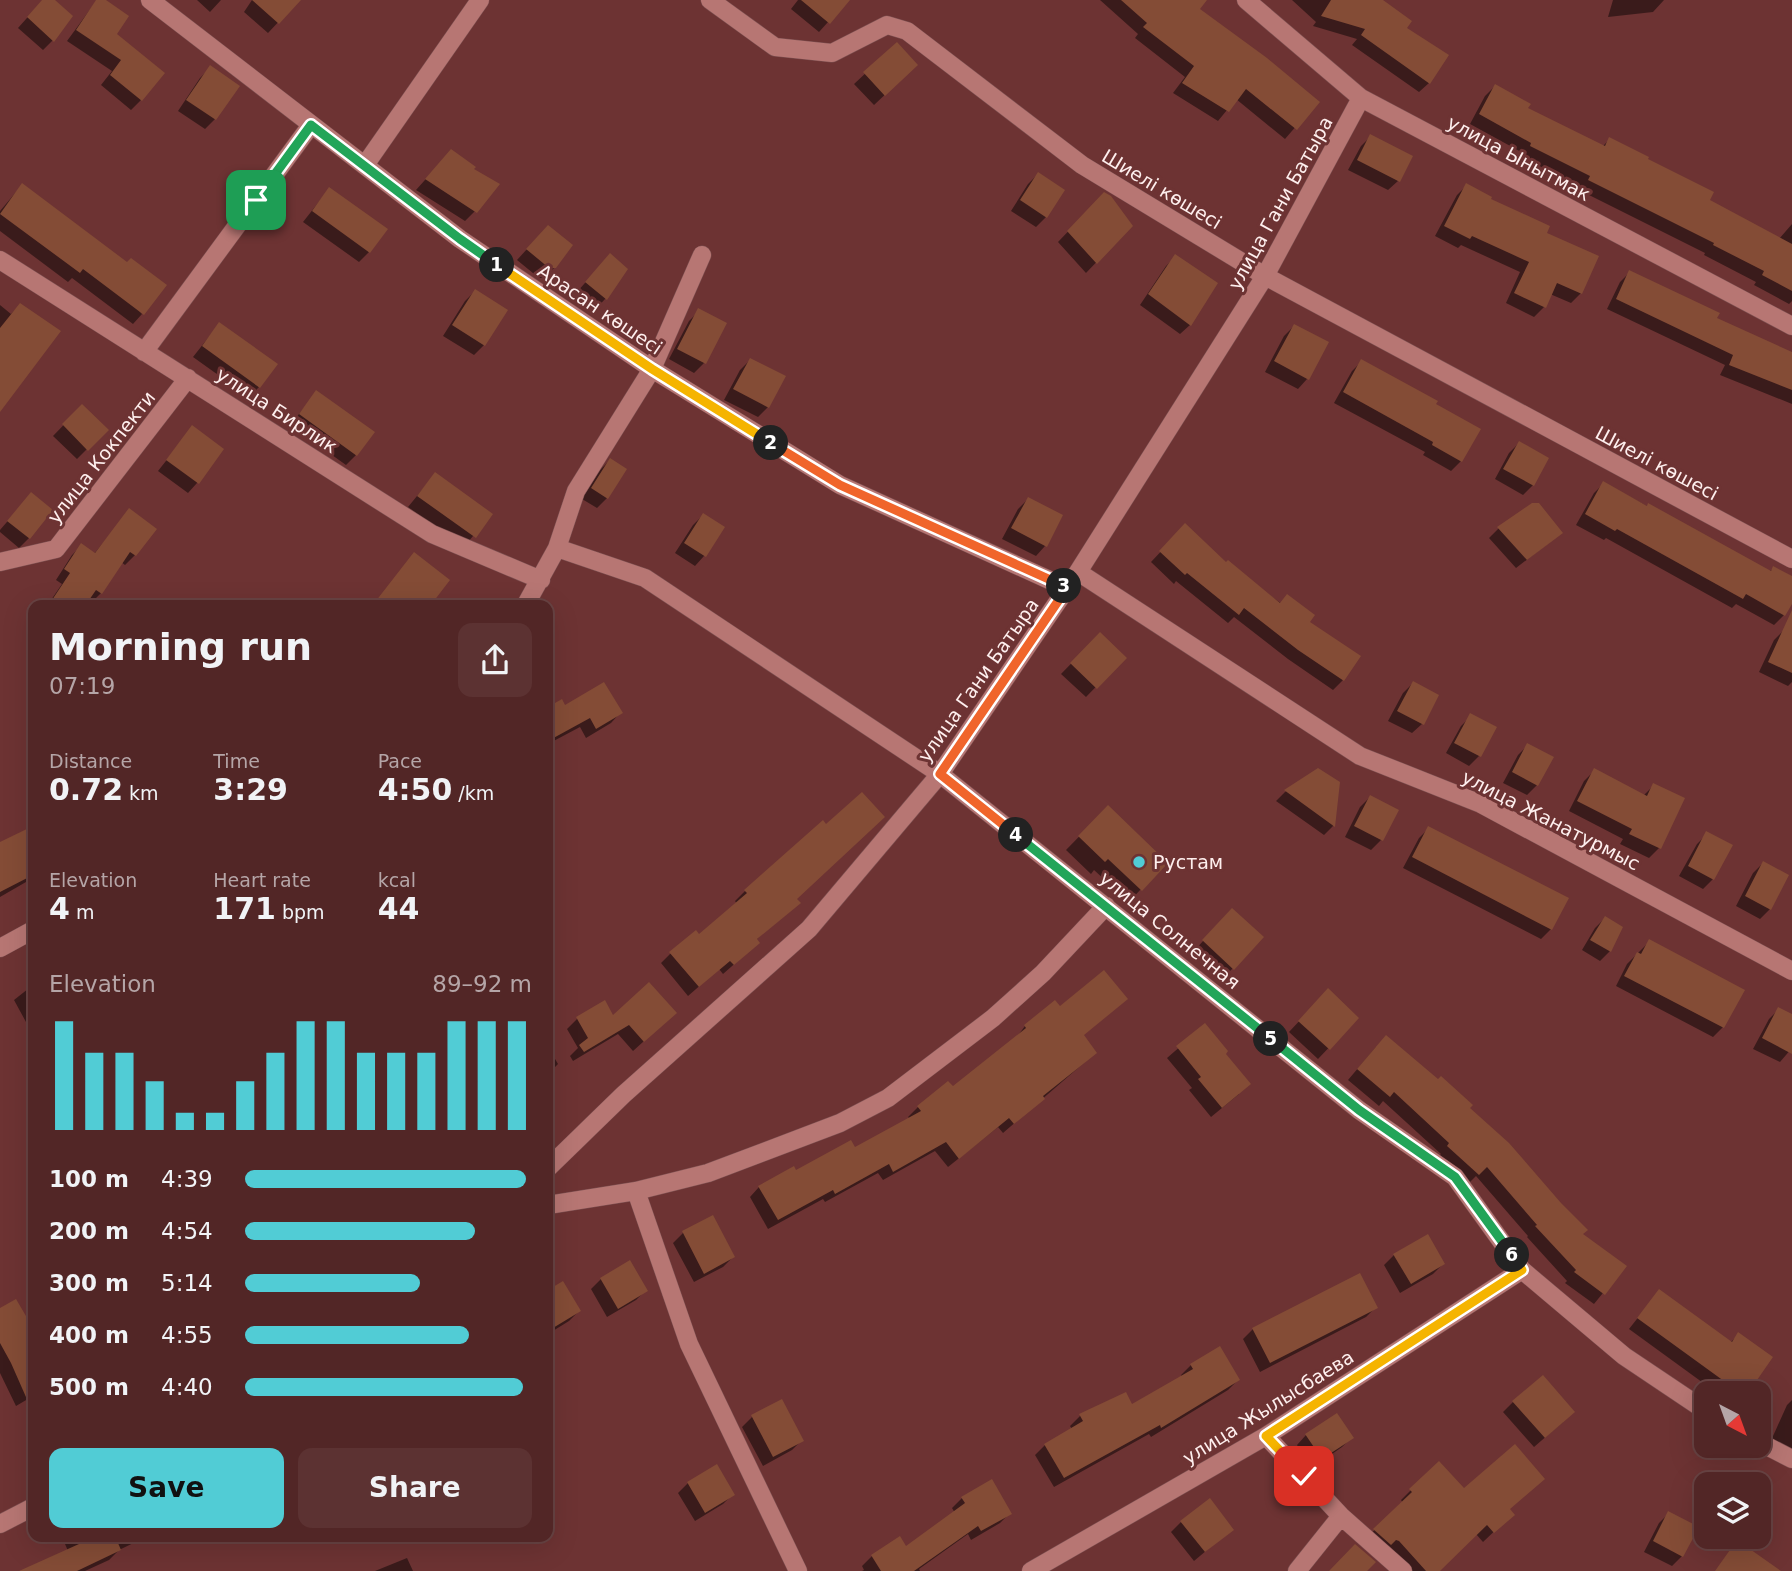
<!DOCTYPE html>
<meta charset="utf-8">
<style>
:root{--surface:#522626;--page:#5c3232;--text:#f1f3f6;--muted:#b5a5a7;--line:#684343;--accent:#51ccd5}
body{margin:0;font-family:"DejaVu Sans",sans-serif;background:var(--page);color:var(--text);height:100vh;display:flex;flex-direction:column;font-size:26px;white-space:nowrap}
*{box-sizing:border-box;margin:0}
p{font-size:23px;color:var(--muted)}
.icon{flex:none;width:38px;height:38px;fill:none;stroke:currentColor;stroke-width:2;stroke-linecap:round;stroke-linejoin:round}
.map{position:relative;flex:1;overflow:hidden}
.panel{position:absolute;left:28px;top:600px;width:525px;height:942px;display:flex;flex-direction:column;background:var(--surface);border-radius:14px;box-shadow:0 7px 28px #0002,0 0 0 2px var(--line)}
.panel>*{flex:none}
.needle{width:46px;rotate:139deg}
.buttons{position:absolute;left:1694px;top:1381px;display:grid;gap:14px}
.buttons a{display:grid;place-items:center;width:77px;height:77px;border-radius:14px;background:var(--surface);box-shadow:0 7px 28px #0002,0 0 0 2px var(--line);font-size:35px}
.pin{position:absolute;display:grid;place-items:center;width:60px;height:60px;color:#fff;margin:-30px;border-radius:14px;box-shadow:0 4px 10px #0006}
.km{position:absolute;width:35px;height:35px;margin:-18px;border-radius:50%;background:#222;color:#fff;font-size:19px;line-height:35px;text-align:center}
.round{display:grid;place-items:center;flex:none;width:74px;height:74px;border-radius:14px;background:var(--page)}
.head{display:flex;align-items:center;justify-content:space-between;height:119px;padding:0 21px}
h1{font-size:38px;font-weight:600;line-height:52px}
.figures{display:grid;grid-template-columns:repeat(3,1fr);gap:10px;height:119px;padding:7px 21px}
.figures div{display:grid;align-content:center}
.figures b{font-size:30px;font-weight:600}
.figures small{font-size:19px;font-weight:400}
.figures p{font-size:19px}
.chart{height:196px;padding:14px 21px}
.chart p{display:flex;justify-content:space-between}
.chart svg{width:100%;height:126px;margin-top:7px;stroke:var(--accent);stroke-width:6}
.action{display:flex;gap:14px;margin-top:auto;padding:14px 21px}
.action a{flex:1;height:80px;border-radius:14px;background:var(--accent);color:#111;font-size:28px;font-weight:600;line-height:80px;text-align:center}
.action a+a{background:var(--page);color:var(--text)}
ul{padding:0 21px;list-style:none;font-size:23px}
li{display:grid;grid-template-columns:112px 84px 1fr;align-items:center;height:52px}
li i{height:18px;border-radius:9px;background:var(--accent)}
.map>svg:first-child{display:block}
.shadow{fill:#0007}
.building{fill:#844c36}
.lines{fill:none;stroke-linecap:round;stroke-linejoin:round}
.minor-casing{stroke:#7c5051;stroke-width:19}
.minor{stroke:#b77673;stroke-width:18}
.split-1-casing{stroke:#fff;stroke-width:14}
.split-2-casing{stroke:#fff;stroke-width:14}
.split-3-casing{stroke:#fff;stroke-width:14}
.split-4-casing{stroke:#fff;stroke-width:14}
.split-5-casing{stroke:#fff;stroke-width:14}
.split-6-casing{stroke:#fff;stroke-width:14}
.split-7-casing{stroke:#fff;stroke-width:14}
.split-1{stroke:#22a559;stroke-width:9}
.split-2{stroke:#f5b400;stroke-width:9}
.split-3{stroke:#f0652b;stroke-width:9}
.split-4{stroke:#f0652b;stroke-width:9}
.split-5{stroke:#22a559;stroke-width:9}
.split-6{stroke:#22a559;stroke-width:9}
.split-7{stroke:#f5b400;stroke-width:9}
.poi-dot{fill:#51ccd5;stroke:#6d3333;stroke-width:2.5}
.labels{text-anchor:middle;stroke-width:6;stroke-linejoin:round;paint-order:stroke}
.street-label{font-size:19px;fill:#feefee;stroke:#6d3333}
.poi-label{font-size:19px;fill:#feefee;stroke:#6d3333;text-anchor:start}
</style>
<div class="map">
<svg width="1792" height="1571" viewBox="0 0 1792 1571">
<rect width="100%" height="100%" fill="#6d3333"/>
<path class="shadow" d="M43,0H52L53,40L43,50L18,28Z
M97,0H103L141,100L131,110L101,85L112,71L67,41Z
M197,0H221L210,12Z
M252,0H299L268,33L244,12Z
M798,0H848L819,32L791,9Z
M1100,0H1195L1197,9L1317,102L1285,139L1236,99L1218,121L1173,93L1185,77L1135,38L1138,34Z
M1292,0H1380L1404,29L1429,83L1419,92L1352,45L1357,39L1313,26L1316,22Z
M1613,0H1664L1653,12L1608,17Z
M897,44L906,75L874,105L854,84Z
M210,68L215,119L205,129L178,111L200,78Z
M1495,86L1526,109L1602,147L1610,139L1708,201L1779,239L1792,224V301L1789,304L1754,285L1756,282L1704,255L1705,253L1579,190L1581,186L1521,157L1523,153L1470,124L1485,96Z
M1371,136L1398,181L1388,190L1348,170L1361,146Z
M441,162L475,211L465,221L416,190Z
M1038,174L1046,217L1036,227L1011,211L1028,184Z
M22,185L142,314L133,324L72,278L68,282L0,231V211Z
M1467,185L1544,234L1581,293L1571,303L1550,294L1544,307L1534,317L1506,303L1520,272L1461,245L1458,248L1435,236L1457,195Z
M329,189L369,252L359,262L303,222Z
M1104,194L1131,226L1086,273L1058,242Z
M538,237L555,267L544,278H539L517,260Z
M1176,256L1190,325L1180,334L1140,305L1166,266Z
M601,265L626,269L605,299L596,309L576,293Z
M1630,272L1715,319L1792,357V404L1720,375L1725,365L1607,309L1620,282Z
M475,291L484,345L474,355L443,336L465,301Z
M0,305L11,314L20,305L0,410Z
M699,311L704,363L694,373L669,359L689,321Z
M219,324L259,387L249,397L193,357Z
M1294,326L1307,379L1298,389L1265,372L1284,336Z
M750,360L768,407L758,417L724,400L740,370Z
M1362,361L1434,405L1461,461L1451,471L1423,455L1425,452L1334,403L1352,371Z
M317,392L356,455L346,465L290,425Z
M82,406L106,430L77,459L53,436Z
M192,428L197,483L188,493L158,471Z
M1519,443L1533,485L1523,495L1495,479L1509,453Z
M610,460L625,470L607,498L597,508L582,499L600,470Z
M435,474L491,514L464,547L408,507Z
M1604,483L1769,572L1774,568L1792,578V601L1784,615L1774,625L1736,604L1732,608L1606,538L1604,540L1576,525L1594,493Z
M31,494L29,538L19,548L0,532V530Z
M1028,499L1045,546L1036,556L1002,539L1018,509Z
M129,511L154,529L135,555L125,565L121,562L101,593L91,603L87,600L83,606H47L62,584L56,580L72,555L81,546L94,554Z
M703,515L704,556L695,566L675,553L693,525Z
M1185,526L1226,564L1307,622L1343,680L1333,690L1288,659L1234,617L1228,623L1176,581L1174,584L1151,562Z
M1499,528L1550,542L1516,568L1489,538Z
M1784,630L1792,634V682L1788,686L1759,672L1774,640Z
M1100,634L1124,658L1086,697L1061,674Z
M1413,683L1422,724L1412,733L1388,721L1403,693Z
M561,701L564,707L620,713L611,723L586,738L580,727L548,744V709Z
M1471,716L1479,756L1469,766L1446,753L1461,726Z
M1528,745L1537,785L1527,795L1503,783L1518,755Z
M1318,770L1333,826L1324,835L1276,801L1285,792Z
M1594,771L1643,796L1654,785L1659,848L1649,858L1620,844L1623,839L1569,811L1584,781Z
M1370,797L1397,811L1381,840L1371,850L1345,837L1360,807Z
M1108,807L1141,889L1129,902L1094,870L1091,874L1066,850Z
M33,828V862H31L33,875L26,882L0,897V849L9,840Z
M1429,828L1551,929L1541,939L1403,868L1419,838Z
M1707,834L1713,879L1703,889L1679,876L1697,844Z
M1763,863L1770,909L1760,919L1736,906L1753,873Z
M745,891L795,899L756,940L748,952L723,974L719,969L688,996L661,963L670,954L699,936L737,904L735,901Z
M1605,918L1610,951L1600,961L1582,950L1595,928Z
M1222,920L1233,968L1223,978L1194,951Z
M1650,941L1723,1027L1713,1037L1616,986L1627,964Z
M33,985V1018L26,1022L14,1000Z
M1318,1001L1357,1018L1318,1059L1289,1032Z
M1055,1002L1082,1036L1085,1062L1003,1133L998,1127L948,1167L935,1151L883,1180L878,1173L825,1202L823,1199L768,1229L750,1197L759,1187L855,1150L910,1119L908,1117L918,1107L948,1083L953,1089L1016,1038L1025,1026Z
M604,1003L613,1017L664,1023L633,1051L618,1034L573,1061L570,1056L578,1048L567,1029L577,1019Z
M1779,1009L1792,1016V1048L1780,1062L1753,1049L1769,1019Z
M1205,1025L1224,1054L1239,1094L1211,1117L1189,1090L1192,1088L1167,1058Z
M548,1047L558,1064L548,1074Z
M1376,1047L1468,1108L1581,1235L1624,1267L1594,1304L1565,1283L1567,1281L1527,1237L1528,1236L1476,1176L1468,1184L1438,1157L1441,1154L1383,1101L1379,1106L1348,1080Z
M712,1217L733,1257L723,1267L694,1282L673,1243L683,1233Z
M1394,1255L1443,1264L1433,1274L1400,1293L1384,1265Z
M629,1262L646,1290L636,1300L607,1317L591,1289L601,1279Z
M562,1283L579,1311L569,1321L548,1334V1292Z
M1659,1291L1730,1343L1738,1335L1746,1393H1717L1629,1329Z
M15,1301L33,1332V1396L16,1406L0,1373V1310Z
M1376,1307L1366,1317L1260,1372L1243,1339L1253,1329Z
M1191,1365L1238,1380L1228,1390L1151,1437L1149,1434L1054,1487L1035,1455L1045,1445L1072,1429L1070,1426L1080,1416L1131,1407L1182,1377L1181,1375Z
M1792,1400V1455L1769,1445L1787,1405Z
M781,1401L802,1440L792,1450L763,1466L742,1427L752,1417Z
M1513,1402L1563,1422L1534,1447L1503,1412Z
M1306,1435L1352,1437L1342,1447L1312,1468L1297,1445Z
M688,1483L733,1494L723,1504L695,1521L678,1493Z
M1411,1490H1464L1508,1510L1502,1524L1483,1542L1476,1534L1437,1571H1408L1364,1540L1403,1503L1401,1500Z
M962,1498L1010,1513L1000,1523L971,1540L968,1534L919,1569L920,1571H862L864,1570L862,1566L872,1556L899,1539L905,1548L955,1513L952,1508Z
M1669,1513L1682,1556L1672,1566L1644,1552L1659,1523Z
M1181,1522L1232,1529L1194,1561L1171,1532Z
M73,1536H148L119,1550L109,1560L85,1571H23L68,1551L65,1544Z
M407,1558L413,1571H375Z"/>
<path class="building" d="M42,0H55L73,16L54,42L27,17Z
M96,0H106L129,16L117,34L165,73L142,101L110,75L121,60L76,30Z
M252,0H301L279,24Z
M801,0H850L830,24Z
M1121,0H1207L1200,9L1267,58L1320,102L1297,130L1246,89L1229,112L1182,83L1194,66L1143,27L1147,23Z
M1331,0H1383L1412,21L1407,28L1449,55L1430,84L1361,35L1365,29L1321,16Z
M897,42L918,65L885,96L863,72Z
M210,65L240,86L216,120L186,100Z
M1495,84L1531,104L1528,108L1605,146L1609,137L1649,157L1648,159L1714,192L1710,200L1792,244V291L1762,275L1764,271L1713,245L1714,243L1588,180L1590,176L1530,146L1531,143L1479,114Z
M1370,134L1413,156L1400,182L1357,160Z
M451,149L476,167L474,169L500,184L477,213L425,179Z
M1038,172L1065,190L1047,218L1020,200Z
M22,183L127,262L131,258L167,285L144,315L83,269L80,273L0,214Z
M1466,183L1492,197L1491,199L1550,226L1547,233L1599,256L1582,294L1557,283L1546,308L1514,293L1529,262L1472,236L1470,239L1444,226Z
M329,187L388,229L370,253L312,211Z
M1104,192L1111,196L1133,226L1097,264L1067,231Z
M548,225L573,245L556,268H549L526,249Z
M610,253L628,269L607,300L585,282Z
M1175,254L1218,283L1191,326L1148,294Z
M1629,270L1720,313L1717,318L1792,352V390L1729,365L1733,355L1616,299Z
M475,289L508,310L485,346L452,325Z
M20,303L61,331L0,412V328Z
M698,308L727,323L706,364L677,349Z
M219,322L278,364L260,388L202,346Z
M1294,324L1329,342L1309,380L1274,361Z
M750,358L786,376L769,408L733,389Z
M1361,359L1438,401L1436,404L1481,429L1462,462L1432,445L1433,442L1343,392Z
M316,390L375,432L357,456L299,414Z
M82,404L109,430L88,451L62,424Z
M192,425L224,449L199,484L166,460Z
M1519,441L1549,458L1534,486L1503,469Z
M610,458L627,469L608,499L591,488Z
M435,472L493,514L476,538L417,496Z
M1603,481L1647,506L1648,503L1771,571L1773,566L1792,576V604L1785,616L1746,594L1743,599L1617,529L1615,531L1585,514Z
M31,492L53,510L30,539L7,521Z
M1028,497L1063,515L1047,547L1011,528Z
M1532,503H1539L1563,533L1527,560L1497,527Z
M129,508L157,529L136,556L130,552L102,594L96,590L85,606H48L70,573L64,569L81,543L95,553Z
M703,513L725,527L706,557L684,543Z
M1185,523L1226,562L1228,560L1280,603L1287,594L1315,615L1310,622L1361,656L1344,681L1298,650L1244,608L1239,615L1187,573L1185,575L1159,551Z
M414,552L450,580L430,606H372Z
M1792,610V673L1768,662Z
M1100,632L1127,658L1097,689L1070,663Z
M1413,681L1439,695L1424,725L1397,711Z
M604,682L623,713L596,729L590,718L548,741V707L562,699L565,705Z
M1470,713L1497,727L1481,757L1454,743Z
M1527,743L1554,757L1538,786L1512,772Z
M1318,768L1340,782L1335,827L1284,790Z
M1594,768L1647,796L1653,783L1685,798L1661,849L1629,834L1632,829L1577,801Z
M862,792L885,817L797,899L801,903L757,939L760,943L734,965L730,961L699,987L669,952L696,930L699,934L747,893L744,890L823,820L826,824Z
M1370,795L1399,810L1383,841L1354,826Z
M1108,805L1168,863L1142,891L1108,859L1105,862L1078,836Z
M33,826V875L0,892V842Z
M1428,826L1569,898L1552,930L1412,857Z
M1706,831L1733,845L1714,880L1688,866Z
M1763,861L1789,875L1771,910L1745,896Z
M1232,908L1264,937L1234,970L1202,940Z
M1605,916L1623,927L1611,952L1590,940Z
M1649,939L1745,990L1724,1028L1624,976L1637,952L1641,954Z
M1104,970L1128,999L1084,1035L1097,1053L1043,1096L1045,1099L1014,1124L1009,1118L959,1159L946,1142L893,1172L889,1164L835,1194L833,1190L778,1220L758,1186L794,1166L796,1170L851,1140L855,1147L921,1111L917,1106L948,1081L953,1086L1026,1028L1024,1025L1055,1000L1060,1006Z
M649,982L677,1013L644,1042L629,1025L584,1052L579,1045L588,1038L576,1017L605,1000L613,1015Z
M1328,988L1359,1018L1330,1050L1298,1021Z
M1778,1007L1792,1014V1054L1762,1038Z
M1205,1023L1228,1051L1226,1054L1251,1084L1222,1108L1198,1079L1201,1077L1176,1046Z
M1386,1035L1438,1079L1441,1076L1473,1105L1470,1108L1509,1143L1561,1203L1588,1230L1583,1234L1627,1266L1605,1295L1574,1272L1576,1270L1535,1226L1537,1225L1487,1167L1479,1175L1447,1146L1449,1143L1394,1092L1390,1097L1357,1069Z
M713,1215L735,1257L704,1274L682,1231Z
M1428,1234L1445,1264L1411,1284L1393,1254Z
M630,1260L648,1291L618,1309L600,1278Z
M1360,1273L1378,1308L1270,1363L1252,1328Z
M563,1281L581,1311L548,1331V1290Z
M1659,1289L1732,1342L1738,1332L1773,1357L1748,1393H1722L1728,1384L1637,1318Z
M16,1299L33,1328V1413L11,1363L0,1343V1308Z
M1220,1346L1240,1380L1161,1428L1160,1425L1064,1478L1044,1444L1083,1421L1079,1414L1126,1392L1132,1404L1193,1369L1190,1364Z
M1543,1375L1575,1412L1545,1438L1512,1401Z
M782,1399L804,1441L773,1457L751,1415Z
M1337,1413L1354,1438L1322,1459L1305,1434Z
M1515,1444L1545,1479L1510,1509L1515,1515L1494,1533L1487,1525L1440,1571H1426L1399,1541L1396,1540L1391,1545L1373,1529L1412,1492L1409,1489L1439,1461L1464,1488Z
M717,1464L735,1495L705,1513L687,1482Z
M992,1479L1012,1514L981,1531L978,1526L914,1571H881L871,1555L900,1536L906,1546L965,1503L961,1497Z
M1210,1498L1234,1530L1205,1552L1180,1521Z
M1668,1511L1699,1527L1683,1557L1653,1541Z
M76,1536H115L121,1550L77,1571H19L79,1544Z
M1737,1540L1781,1571H1715Z
M1355,1544L1376,1562L1367,1571H1329Z"/>
<g class="lines">
<g class="minor-casing">
<path id="minor" d="M150,0L460,239L652,369L840,485L1067,588
M710,0L775,47L832,53L887,25L907,31L1082,165L1265,276L1792,559
M1246,0L1361,98L1792,326
M365,165L480,0
M0,260L432,534L541,580
M144,352L311,125
M557,548L645,578L940,774L1359,1110L1455,1177L1522,1270L1624,1356L1706,1411
M0,562L56,549L188,378
M1078,572L1360,756L1481,804L1792,971
M525,606L557,548L576,491L652,369L702,255
M0,948L33,930
M548,1168L623,1095L809,929L940,774L1078,572L1265,276L1361,98
M636,1191L689,1344L798,1571
M548,1205L636,1191L708,1173L840,1123L888,1098L993,1018L1043,973L1106,906
M1266,1436L1341,1516L1403,1571
M1759,1442L1792,1459
M0,1524L33,1507
M1031,1571L1266,1436L1522,1270
M1297,1571L1341,1516"/>
</g>
<use href="#minor" class="minor"/>
</g>
<g class="lines">
<g class="split-1-casing">
<path id="split-1" d="M256,200L311,125L460,239L497,265"/>
</g>
<g class="split-2-casing">
<path id="split-2" d="M497,265L652,369L771,443"/>
</g>
<g class="split-3-casing">
<path id="split-3" d="M771,443L840,485L1064,586"/>
</g>
<g class="split-4-casing">
<path id="split-4" d="M1016,835L940,774L1067,588L1064,586"/>
</g>
<g class="split-5-casing">
<path id="split-5" d="M1016,835L1271,1039"/>
</g>
<g class="split-6-casing">
<path id="split-6" d="M1271,1039L1359,1110L1455,1177L1512,1255"/>
</g>
<g class="split-7-casing">
<path id="split-7" d="M1304,1476L1266,1436L1522,1270L1512,1255"/>
</g>
<use href="#split-1" class="split-1"/>
<use href="#split-2" class="split-2"/>
<use href="#split-3" class="split-3"/>
<use href="#split-4" class="split-4"/>
<use href="#split-5" class="split-5"/>
<use href="#split-6" class="split-6"/>
<use href="#split-7" class="split-7"/>
</g>
<circle class="poi-dot" cx="1139" cy="862" r="7"/>
<g class="labels">
<g class="street-label">
<text transform="translate(1519 158) rotate(28)" y="7">улица Ынытмак</text>
<text transform="translate(1162 189) rotate(31)" y="7">Шиелі көшесі</text>
<text transform="translate(1280 203) rotate(-61)" y="7">улица Гани Батыра</text>
<text transform="translate(600 309) rotate(34)" y="7">Арасан көшесі</text>
<text transform="translate(277 410) rotate(33)" y="7">улица Бирлик</text>
<text transform="translate(101 457) rotate(-52)" y="7">улица Кокпекти</text>
<text transform="translate(1657 463) rotate(28)" y="7">Шиелі көшесі</text>
<text transform="translate(978 680) rotate(-55)" y="7">улица Гани Батыра</text>
<text transform="translate(1551 820) rotate(27)" y="7">улица Жанатурмыс</text>
<text transform="translate(1170 930) rotate(39)" y="7">улица Солнечная</text>
<text transform="translate(1268 1407) rotate(-32)" y="7">улица Жылысбаева</text>
</g>
<g class="poi-label">
<text x="1153" y="869">Рустам</text>
</g>
</g>
</svg>
<div class="buttons">
<a><svg class="needle" viewBox="-14 -14 28 28"><path d="M0-13l5 13h-10z" fill="#e53935"/><path d="M0 13l5-13h-10z" fill="#b5a5a7"/></svg></a>
<a><svg class="icon" aria-label="layers" viewBox="0 0 24 24"><path d="M12 4l9 5-9 5-9-5zM3 14l9 5 9-5"/></svg></a>
</div>
<div class="pin" style="left:256px;top:200px;background:#1e9e55"><svg class="icon" aria-label="arrive" viewBox="0 0 24 24"><path d="M6 21V4h12l-3 4 3 4H6"/></svg></div>
<div class="pin" style="left:1304px;top:1476px;background:#d93025"><svg class="icon" aria-label="check" viewBox="0 0 24 24"><path d="M5 12l5 5 9-10"/></svg></div>
<b class="km" style="left:497px;top:265px">1</b>
<b class="km" style="left:771px;top:443px">2</b>
<b class="km" style="left:1064px;top:586px">3</b>
<b class="km" style="left:1016px;top:835px">4</b>
<b class="km" style="left:1271px;top:1039px">5</b>
<b class="km" style="left:1512px;top:1255px">6</b>
<section class="panel">
<div class="head"><div><h1>Morning run</h1><p>07:19</p></div><a class="round"><svg class="icon" aria-label="share" viewBox="0 0 24 24"><path d="M12 15V3M7 8l5-5 5 5M5 13v7h14v-7"/></svg></a></div>
<div class="figures">
<div><p>Distance</p><b>0.72<small> km</small></b></div>
<div><p>Time</p><b>3:29</b></div>
<div><p>Pace</p><b>4:50<small> /km</small></b></div>
</div>
<div class="figures">
<div><p>Elevation</p><b>4<small> m</small></b></div>
<div><p>Heart rate</p><b>171<small> bpm</small></b></div>
<div><p>kcal</p><b>44</b></div>
</div>
<div class="chart"><p><span>Elevation</span>89–92 m</p>
<svg viewBox="0 0 160 44" preserveAspectRatio="none"><path d="M5 44V6M15 44V17M25 44V17M35 44V27M45 44V38M55 44V38M65 44V27M75 44V17M85 44V6M95 44V6M105 44V17M115 44V17M125 44V17M135 44V6M145 44V6M155 44V6"/></svg>
</div>
<ul>
<li><b>100 m</b>4:39<i style="width:98%"></i></li>
<li><b>200 m</b>4:54<i style="width:80%"></i></li>
<li><b>300 m</b>5:14<i style="width:61%"></i></li>
<li><b>400 m</b>4:55<i style="width:78%"></i></li>
<li><b>500 m</b>4:40<i style="width:97%"></i></li>
</ul>
<div class="action"><a>Save</a><a>Share</a></div>
</section>
</div>
